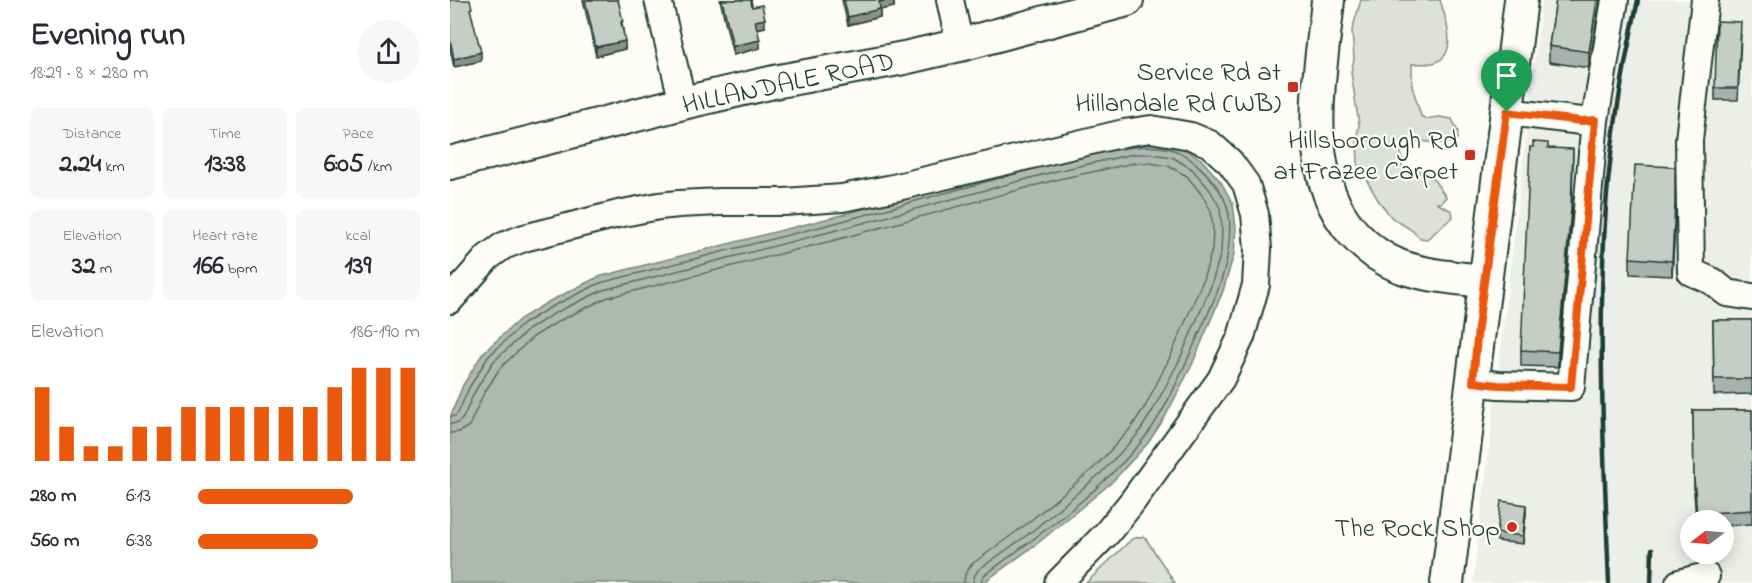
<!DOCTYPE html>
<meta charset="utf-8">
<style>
:root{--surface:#fff;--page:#f7f7f7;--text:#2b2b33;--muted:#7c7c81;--accent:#ea580c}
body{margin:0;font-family:"Indie Flower",sans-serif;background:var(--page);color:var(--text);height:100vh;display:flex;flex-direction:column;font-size:22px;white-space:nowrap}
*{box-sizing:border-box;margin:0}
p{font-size:20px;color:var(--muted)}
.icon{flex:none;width:33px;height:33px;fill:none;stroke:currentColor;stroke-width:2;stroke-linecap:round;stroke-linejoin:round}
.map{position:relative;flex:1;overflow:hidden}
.details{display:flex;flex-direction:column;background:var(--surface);width:450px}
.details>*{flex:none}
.needle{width:39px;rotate:254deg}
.tools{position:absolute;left:1230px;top:510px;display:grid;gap:12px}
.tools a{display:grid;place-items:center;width:54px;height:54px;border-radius:50%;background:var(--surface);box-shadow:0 3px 15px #0003;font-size:30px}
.pin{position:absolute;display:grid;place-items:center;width:51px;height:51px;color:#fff;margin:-62px -26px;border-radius:50% 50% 50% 0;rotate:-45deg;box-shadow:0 0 6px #0007}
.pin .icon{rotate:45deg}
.round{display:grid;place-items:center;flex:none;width:63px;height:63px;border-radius:32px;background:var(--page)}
.head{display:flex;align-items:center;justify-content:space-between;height:102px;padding:0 30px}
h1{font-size:33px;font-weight:800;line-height:45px}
.metrics{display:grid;grid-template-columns:repeat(3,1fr);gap:9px;height:102px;padding:6px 30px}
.metrics div{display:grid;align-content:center;border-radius:9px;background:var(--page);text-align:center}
.metrics b{font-size:26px;font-weight:800}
.metrics small{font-size:16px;font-weight:400}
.metrics p{font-size:16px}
.chart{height:168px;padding:12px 30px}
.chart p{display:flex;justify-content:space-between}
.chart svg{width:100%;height:108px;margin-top:6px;stroke:var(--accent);stroke-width:6}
ul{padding:0 30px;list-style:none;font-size:20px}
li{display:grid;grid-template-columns:96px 72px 1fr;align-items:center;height:45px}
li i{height:15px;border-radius:8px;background:var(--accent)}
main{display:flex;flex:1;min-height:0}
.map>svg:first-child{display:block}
.built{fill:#eceee9;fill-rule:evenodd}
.green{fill:#dde0db;stroke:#7e8e88;stroke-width:1.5}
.water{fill:#aeb8b1;stroke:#75877f;stroke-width:1.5}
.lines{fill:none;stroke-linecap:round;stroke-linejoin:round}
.shore{stroke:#586e66;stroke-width:1.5}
.minor-casing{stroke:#1f3d34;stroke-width:30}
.major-casing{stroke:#1f3d34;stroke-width:36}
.minor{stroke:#fdfcf7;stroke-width:26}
.major{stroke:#fdfcf7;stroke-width:32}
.rail{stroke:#1f3d34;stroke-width:4.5}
.wall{fill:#aab0ab;stroke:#1f3d34;stroke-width:1.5}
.shaded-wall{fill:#8b908b;stroke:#1f3d34;stroke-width:1.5}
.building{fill:#c6cdc7;stroke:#1f3d34;stroke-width:1.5}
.route-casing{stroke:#fff;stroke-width:12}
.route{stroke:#ea580c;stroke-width:8}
.poi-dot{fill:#c8321e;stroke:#fdfcf7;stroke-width:2}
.labels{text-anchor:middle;stroke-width:4.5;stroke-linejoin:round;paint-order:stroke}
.poi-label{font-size:27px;fill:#1f3d34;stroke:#fdfcf7;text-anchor:end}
.street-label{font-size:27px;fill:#1f3d34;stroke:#fdfcf7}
</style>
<main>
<section class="details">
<div class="head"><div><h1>Evening run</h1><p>18:29 · 8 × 280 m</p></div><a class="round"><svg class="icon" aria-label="share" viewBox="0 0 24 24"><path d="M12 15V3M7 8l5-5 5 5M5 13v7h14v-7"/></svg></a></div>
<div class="metrics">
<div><p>Distance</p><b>2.24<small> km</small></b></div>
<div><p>Time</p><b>13:38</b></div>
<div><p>Pace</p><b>6:05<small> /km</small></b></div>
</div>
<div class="metrics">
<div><p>Elevation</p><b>32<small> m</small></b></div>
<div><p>Heart rate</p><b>166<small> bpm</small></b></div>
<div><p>kcal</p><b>139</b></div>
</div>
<div class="chart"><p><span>Elevation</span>186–190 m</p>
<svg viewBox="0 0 160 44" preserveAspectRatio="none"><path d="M5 44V14M15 44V30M25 44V38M35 44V38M45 44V30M55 44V30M65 44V22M75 44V22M85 44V22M95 44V22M105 44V22M115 44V22M125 44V14M135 44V6M145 44V6M155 44V6"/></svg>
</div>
<ul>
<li><b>280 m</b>6:13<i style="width:70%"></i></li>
<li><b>560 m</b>6:38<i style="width:54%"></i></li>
</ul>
</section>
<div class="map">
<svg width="1302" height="583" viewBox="0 0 1302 583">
<rect width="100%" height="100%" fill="#fdfcf7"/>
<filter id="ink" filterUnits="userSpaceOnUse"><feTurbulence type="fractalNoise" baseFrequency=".0167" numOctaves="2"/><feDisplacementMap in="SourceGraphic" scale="12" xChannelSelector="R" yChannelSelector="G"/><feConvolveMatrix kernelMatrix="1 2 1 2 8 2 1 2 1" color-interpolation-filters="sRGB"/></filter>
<g filter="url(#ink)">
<path class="built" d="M1092,0H1302V583H1023ZM1240,520H1274V554H1240Z"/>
<path class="green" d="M911,0H990C995,16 1009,54 986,62C978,65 970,63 962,64V86L971,116L976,119L989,117L1002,119L1008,132L1007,139C994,149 973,137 954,142L951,155L953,169H967L972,174H980L996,197L991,203H986L1002,211L1003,217L977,239L970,238L960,229L942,218L928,200L908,165L907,138L909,125L901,72L904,59L902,30Z
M694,536L725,583H636L682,539Z"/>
<path class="water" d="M681,140L726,144L751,159L771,182L783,204L786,228L784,254L773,291L742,365L715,417L698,443L661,483L588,543L537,580L532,583H0V417L13,385L33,353L70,319L98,302L148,277L384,217L603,158Z"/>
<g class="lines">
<path class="shore" d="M0,417L5,416L8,413L19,388L38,357L73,324L101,307L150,283L385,223L583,169
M0,424L8,423L13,418L25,391L43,362L78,330L105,313L153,290L387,230L607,171L683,154H701L722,157L742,169L760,190L770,208L772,229L771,252L761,286L730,359L703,410L688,434L651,473L580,533L528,570L524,577L523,583
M0,433L9,432L19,426L33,395L50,368L83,337L109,321L156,298L389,239L609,179L684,163H700L718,166L737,176L752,195L761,211L763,229L762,250L752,283L721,355L696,405L680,429L645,467L574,526L522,564L515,574L514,583
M531,583L533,576C589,535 648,494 692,441C713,416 731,374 744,345C757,315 774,283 778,251C780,237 781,220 777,206C770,185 743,155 721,149C696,143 674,148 650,153"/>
<g class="minor-casing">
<path id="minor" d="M208,0L233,103
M500,0L510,45
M1255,0L1239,140L1241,272L1262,281L1277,293L1302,297
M1057,112L1131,121L1145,120
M0,300L38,257L53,246L74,238L168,214L209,206L229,204L270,202H334L392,198L443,188L674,133L701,129L741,136L760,144L780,162L796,184L805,214L808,249L806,285L791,337L771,379L682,502L657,533L608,583
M1023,382L1048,385L1121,387L1145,120L1165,0
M1229,583L1256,576"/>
</g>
<g class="major-casing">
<path id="major" d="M878,0C871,75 848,172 904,234C916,247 932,259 949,266C976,276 1006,278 1034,281
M0,163L233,103L324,82L454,58L510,45L677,0
M997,583L1071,0"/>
</g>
<use href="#minor" class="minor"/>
<use href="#major" class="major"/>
<path class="rail" d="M1159,583C1154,457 1147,332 1156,206C1161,137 1173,68 1188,0
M1201,583L1202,549"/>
</g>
<path class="wall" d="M0,0L22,17L31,61L4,67L0,49Z
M133,0H168L173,29L175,49L146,56Z
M270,0H301L302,7L315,27L307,29L310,48L283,55Z
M392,0H444V7L430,10V17L398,25Z
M1106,0H1150L1139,68L1099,62V46Z
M1291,34L1288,100H1265V88Z
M1098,148L1123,164L1121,225L1108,367L1071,366V350Z
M1225,220L1222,276L1180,274V258Z
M1263,320H1302V394L1264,395Z
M1243,410H1302V524L1274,526V520H1246L1244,492Z
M1076,513L1073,544L1047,541V533Z"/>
<path class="shaded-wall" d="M438,0H444V7L430,10V17L398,25V17L429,2Z
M1147,0H1150L1139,68V52Z
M315,19V27L305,29V21Z
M310,40V48L283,55V46Z
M175,41V49L146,56V47Z
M31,52V61L4,67V59Z
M1123,149L1121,225L1108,367V352Z
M1225,204V220L1222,276V261Z
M1076,505V513L1073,544V536Z"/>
<path class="building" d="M0,0H20L22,8L20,9L31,52L4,59L0,40Z
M135,0H168L173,21L171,22L175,41L146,47Z
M272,0H301L302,7L312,5L315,19L305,21L310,40L283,46Z
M394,0H438L429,2L430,9L398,17Z
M1106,0H1147L1139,52L1099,46Z
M1267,21L1291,22L1288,88H1265Z
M1083,142L1098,143V148L1123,149L1121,209L1108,352L1071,350L1080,147H1083Z
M1185,165L1225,167V204L1222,261L1180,258Z
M1263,320H1302V379H1264Z
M1243,410H1302V510L1247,514L1244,478Z
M1051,501L1076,505L1073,536L1047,533Z"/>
</g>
<g class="lines" filter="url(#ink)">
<g class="route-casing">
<path id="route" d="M1057,112L1131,121L1145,120L1121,387L1048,385L1023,382L1028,327Z"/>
</g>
<use href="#route" class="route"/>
</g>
<g class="poi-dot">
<rect x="837" y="81" width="12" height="12" rx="3"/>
<rect x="1014" y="149" width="12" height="12" rx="3"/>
<circle cx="1062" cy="527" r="6"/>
</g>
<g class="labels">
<g class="poi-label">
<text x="831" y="80">Service Rd at<tspan x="831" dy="31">Hillandale Rd (WB)</tspan></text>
<text x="1008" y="148">Hillsborough Rd<tspan x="1008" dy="31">at Frazee Carpet</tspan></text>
<text x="1050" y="536">The Rock Shop</text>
</g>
<g class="street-label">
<text transform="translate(338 82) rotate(-12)" y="9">HILLANDALE ROAD</text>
</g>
</g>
</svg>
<div class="tools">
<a><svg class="needle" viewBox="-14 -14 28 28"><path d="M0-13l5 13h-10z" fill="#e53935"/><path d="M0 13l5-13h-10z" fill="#7c7c81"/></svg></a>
</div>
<div class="pin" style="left:1057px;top:112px;background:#1e9e55"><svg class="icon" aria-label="arrive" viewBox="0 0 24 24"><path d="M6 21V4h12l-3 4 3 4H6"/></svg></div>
</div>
</main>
